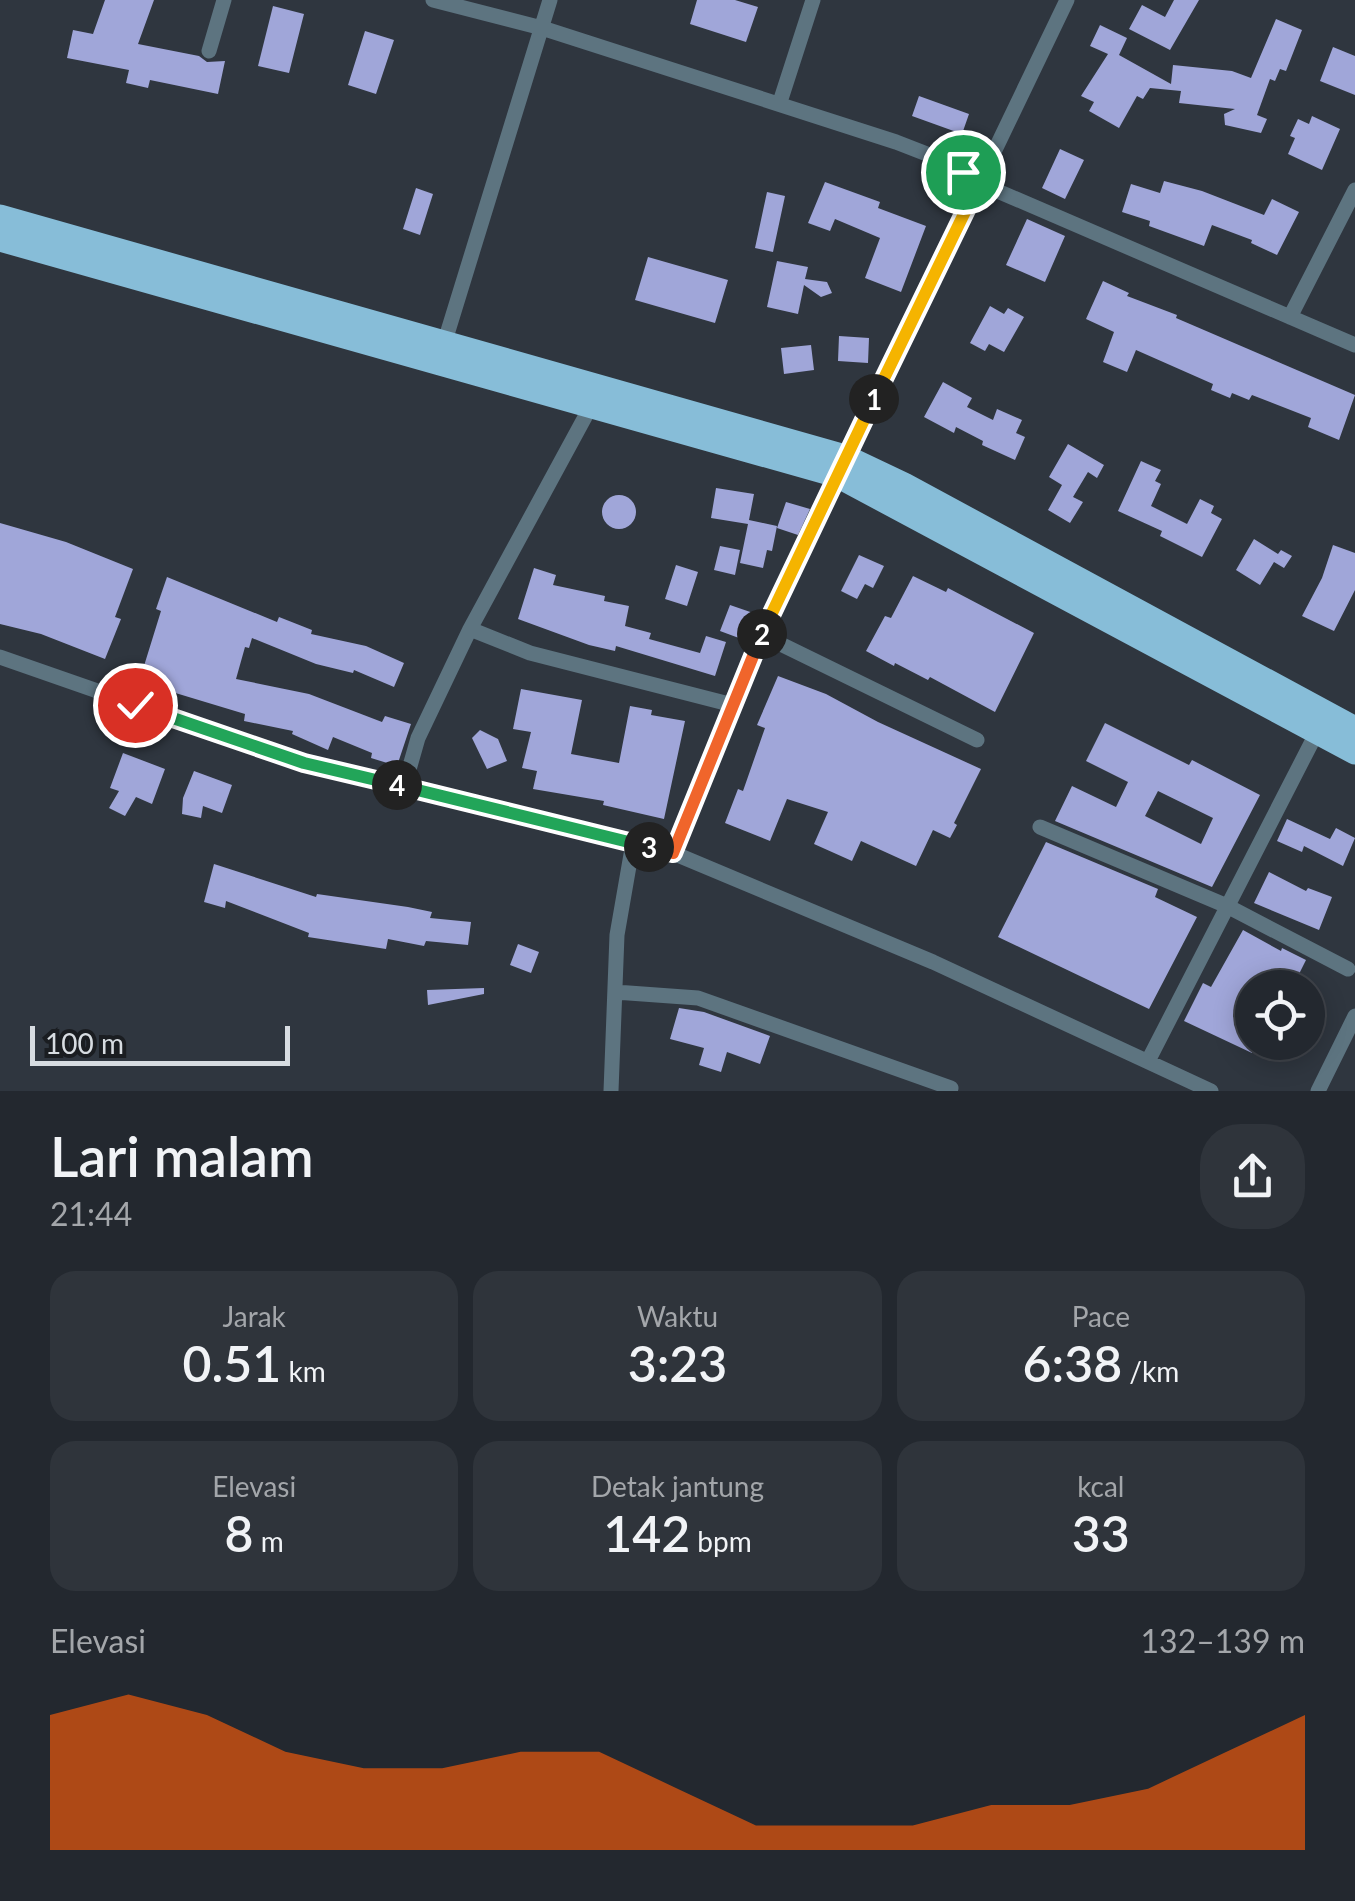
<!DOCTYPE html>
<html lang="id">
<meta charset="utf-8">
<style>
:root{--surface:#23282f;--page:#2f343b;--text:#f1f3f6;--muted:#a3a6aa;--line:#40444b;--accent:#ea580c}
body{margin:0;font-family:Lato,sans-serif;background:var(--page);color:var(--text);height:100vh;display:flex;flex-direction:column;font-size:38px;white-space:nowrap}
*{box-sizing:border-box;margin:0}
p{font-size:32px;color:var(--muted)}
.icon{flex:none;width:55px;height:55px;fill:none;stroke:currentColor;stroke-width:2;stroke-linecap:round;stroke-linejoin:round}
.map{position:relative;height:1091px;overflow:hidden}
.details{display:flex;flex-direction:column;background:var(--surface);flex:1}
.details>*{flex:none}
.fabs{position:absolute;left:1235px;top:970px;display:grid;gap:20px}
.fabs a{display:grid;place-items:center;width:90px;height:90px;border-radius:50%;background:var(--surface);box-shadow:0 5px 25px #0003,0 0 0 2px var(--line);font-size:50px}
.scale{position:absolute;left:30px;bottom:25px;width:260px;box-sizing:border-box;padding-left:10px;border:5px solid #d7dce1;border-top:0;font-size:28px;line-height:35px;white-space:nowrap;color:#d7dce1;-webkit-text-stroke:8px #1a1d21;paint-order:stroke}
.pin{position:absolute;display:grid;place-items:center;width:85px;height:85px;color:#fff;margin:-42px;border:5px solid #fff;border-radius:50%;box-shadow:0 2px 10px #0007}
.km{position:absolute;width:50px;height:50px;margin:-25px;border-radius:50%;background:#222;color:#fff;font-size:28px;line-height:50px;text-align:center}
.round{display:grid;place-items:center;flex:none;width:105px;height:105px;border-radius:40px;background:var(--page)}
.headline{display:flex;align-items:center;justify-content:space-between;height:170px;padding:0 50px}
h1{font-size:55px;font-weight:600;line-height:75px}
.figures{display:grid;grid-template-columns:repeat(3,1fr);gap:15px;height:170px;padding:10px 50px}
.figures div{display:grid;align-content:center;border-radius:25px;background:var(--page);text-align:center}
.figures b{font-size:50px;font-weight:600}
.figures small{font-size:28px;font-weight:400}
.figures p{font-size:28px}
.chart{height:280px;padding:20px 50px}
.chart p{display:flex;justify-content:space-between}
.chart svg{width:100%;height:180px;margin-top:10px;fill:var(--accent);opacity:.7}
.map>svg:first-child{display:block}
.building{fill:#a0a6d9;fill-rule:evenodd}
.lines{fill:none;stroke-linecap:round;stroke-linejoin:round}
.minor{stroke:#5d7480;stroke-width:15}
.trunk{stroke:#87bdd8;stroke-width:25}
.split-1-casing{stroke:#fff;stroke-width:20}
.split-2-casing{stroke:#fff;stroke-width:20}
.split-3-casing{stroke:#fff;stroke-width:20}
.split-4-casing{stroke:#fff;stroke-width:20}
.split-5-casing{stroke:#fff;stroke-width:20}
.split-1{stroke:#f5b400;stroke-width:12}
.split-2{stroke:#f5b400;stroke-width:12}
.split-3{stroke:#f0652b;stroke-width:12}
.split-4{stroke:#22a559;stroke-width:12}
.split-5{stroke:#22a559;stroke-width:12}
</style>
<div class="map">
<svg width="1355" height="1091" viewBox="0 0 1355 1091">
<rect width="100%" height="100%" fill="#2f363f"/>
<path class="building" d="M105,0H154L138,44L199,56L207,62L225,61L218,94L150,80L148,88L126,83L129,70L67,58L73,30L93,34Z
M697,0H735L758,7L746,42L690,24Z
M1174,0H1199L1170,50L1129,29L1142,5L1165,17Z
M273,6L304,14L289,73L258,66Z
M1276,19L1302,30L1286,71L1280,69L1275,81L1270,79L1257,115L1267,119L1261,133L1225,125L1224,114L1235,109L1179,103L1181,91L1150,88L1143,99L1137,96L1119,128L1089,111L1094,102L1081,96L1108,54L1090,46L1100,25L1127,38L1119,55L1171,84L1173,65L1232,71L1251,78Z
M365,31L394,40L376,94L348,85Z
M1333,47L1355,56V95L1320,81Z
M919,96L969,114L962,134L912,116Z
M1312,116L1340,129L1322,170L1288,154L1295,138L1290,136L1298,119L1309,124Z
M1060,149L1084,160L1065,199L1042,188Z
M1164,181L1202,191L1264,215L1272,199L1299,212L1277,255L1251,243L1252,240L1212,225L1204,246L1149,226L1150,221L1122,212L1131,184L1160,193Z
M825,182L880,202L878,208L926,226L901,292L865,278L880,238L835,219L830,231L808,223Z
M416,188L433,194L420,235L403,229Z
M767,192L785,196L773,252L755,248Z
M1027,219L1065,236L1045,282L1006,265Z
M648,257L728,280L715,323L635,300Z
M777,261L808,267L805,279L827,282L832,293L821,297L804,285L798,314L767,307Z
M1103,281L1129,293L1127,296L1177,315L1176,318L1355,395L1339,440L1308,427L1311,418L1252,395L1249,400L1232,393L1230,398L1211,390L1213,384L1136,350L1127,372L1103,362L1114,332L1086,319Z
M990,306L1004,314L1008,308L1024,317L1004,352L989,344L985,351L970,343Z
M839,336L869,338L868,363L838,361Z
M811,345L814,370L784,374L781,348Z
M943,382L972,398L967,407L993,420L997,409L1022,420L1016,433L1025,437L1015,460L982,445L983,441L956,427L954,433L924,417Z
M1068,444L1104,465L1097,478L1088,472L1073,497L1083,502L1070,523L1048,510L1062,485L1049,477Z
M1141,461L1161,470L1155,481L1161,484L1151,506L1187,524L1200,499L1214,506L1211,513L1222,519L1202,557L1160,536L1162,531L1118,511Z
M716,488L754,494L749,520L777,526L772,551L767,550L763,568L740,563L748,524L711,518Z
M602 512a17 17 0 1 1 34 0a17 17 0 1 1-34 0Z
M786,502L810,509L798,535L777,528Z
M0,523L66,542L133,569L115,617L121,619L105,659L41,634L0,624Z
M1254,539L1278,554L1281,550L1292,556L1284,568L1274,562L1260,585L1236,570Z
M1333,545L1355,553V590L1334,631L1302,616L1322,578Z
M720,546L740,550L735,575L714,570Z
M859,555L884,566L873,588L865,584L857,599L841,591Z
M676,565L698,572L687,606L665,599Z
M534,568L556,575L553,585L605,596L604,601L629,606L625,626L651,633L649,639L700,653L706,636L726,642L715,676L616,646L615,651L589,645L518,619Z
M913,576L946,592L948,588L1034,633L995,712L930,677L928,680L895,663L894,666L866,651L885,616L891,618Z
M167,577L277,622L279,617L312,630L311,634L366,646L404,663L394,687L354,670L353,673L316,664L252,638L249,648L245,647L236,679L309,694L382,722L385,716L411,724L397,766L371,758L372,753L333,737L328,750L292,734L293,731L244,721L245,714L139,682L161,611L156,609Z
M730,605L759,615L747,641L720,631Z
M778,676L826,694L878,722L981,769L954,823L957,825L950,838L933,830L916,866L861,841L852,861L814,844L828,812L787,799L770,841L725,823L738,789L743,791L765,728L757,725Z
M521,689L582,700L571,754L619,763L630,706L652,710L651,715L685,721L664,819L603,805L604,801L533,789L537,771L522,768L531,732L513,729Z
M1105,723L1189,765L1192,760L1260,795L1212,887L1055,821L1072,786L1116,807L1128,782L1086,761ZM1158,791L1213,818L1201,844L1145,816Z
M480,730L498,739L507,761L487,769L472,738Z
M123,753L165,769L152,804L136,797L125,816L109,808L119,791L110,788Z
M194,771L232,785L222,813L203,806L201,818L182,814L183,798Z
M1287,819L1330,839L1336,828L1355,838L1343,866L1304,846L1302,852L1277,841Z
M1046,842L1158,889L1155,897L1197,917L1149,1009L998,937Z
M214,864L316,897L317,894L408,907L432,912L430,918L471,922L468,945L426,941L424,946L388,939L386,949L308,937L309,933L226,901L225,908L204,902Z
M1269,872L1306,891L1308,888L1332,897L1319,930L1254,903Z
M1243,930L1281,951L1282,948L1306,960L1292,988H1275L1252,977V1053L1184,1021L1203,983L1211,987Z
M518,944L539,952L531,973L510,965Z
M484,988V994L428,1005L427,990Z
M679,1008L704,1012L770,1036L760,1064L727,1052L721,1072L699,1065L704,1048L670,1039Z"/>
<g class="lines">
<path class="minor" d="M433,0L542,28L896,142L932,156L979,183L1355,345
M209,51L224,0
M780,102L813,0
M1290,317L1355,190
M444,344L550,0
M470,629L530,653L733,705
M762,635L977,740
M0,657L304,763L673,853L933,962L1211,1091
M404,787L418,738L470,629L591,406
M1040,827L1227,906L1348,969
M673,853L762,635L1067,0
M615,992L698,998L951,1088
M1148,1061L1318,730
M611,1091L617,935L633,843
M1318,1091L1355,1016"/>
<path class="trunk" d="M0,217L845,457L904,485L1355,729
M0,239L837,475L1355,752"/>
</g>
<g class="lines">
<g class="split-1-casing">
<path id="split-1" d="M874,399L979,183L963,172"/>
</g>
<g class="split-2-casing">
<path id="split-2" d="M762,634L874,399"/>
</g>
<g class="split-3-casing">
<path id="split-3" d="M649,847L673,853L762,634"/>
</g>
<g class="split-4-casing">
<path id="split-4" d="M397,785L649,847"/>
</g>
<g class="split-5-casing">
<path id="split-5" d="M135,705L304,763L397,785"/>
</g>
<use href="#split-1" class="split-1"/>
<use href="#split-2" class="split-2"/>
<use href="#split-3" class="split-3"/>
<use href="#split-4" class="split-4"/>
<use href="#split-5" class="split-5"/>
</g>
</svg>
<div class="fabs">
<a><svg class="icon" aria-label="locate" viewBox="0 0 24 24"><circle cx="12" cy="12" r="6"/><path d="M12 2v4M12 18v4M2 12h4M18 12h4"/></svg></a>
</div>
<div class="scale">100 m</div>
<div class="pin" style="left:963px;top:172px;background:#1e9e55"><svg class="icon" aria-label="arrive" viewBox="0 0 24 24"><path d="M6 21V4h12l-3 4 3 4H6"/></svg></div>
<div class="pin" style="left:135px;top:705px;background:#d93025"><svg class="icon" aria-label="check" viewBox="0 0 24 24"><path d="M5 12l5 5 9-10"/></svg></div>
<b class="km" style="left:874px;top:399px">1</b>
<b class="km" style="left:762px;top:634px">2</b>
<b class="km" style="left:649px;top:847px">3</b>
<b class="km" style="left:397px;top:785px">4</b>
</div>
<section class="details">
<div class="headline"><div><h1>Lari malam</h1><p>21:44</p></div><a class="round"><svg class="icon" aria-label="share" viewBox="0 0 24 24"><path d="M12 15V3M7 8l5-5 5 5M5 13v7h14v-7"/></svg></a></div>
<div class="figures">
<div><p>Jarak</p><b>0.51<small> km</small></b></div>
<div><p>Waktu</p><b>3:23</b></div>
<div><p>Pace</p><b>6:38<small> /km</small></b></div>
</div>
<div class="figures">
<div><p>Elevasi</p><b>8<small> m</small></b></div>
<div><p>Detak jantung</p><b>142<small> bpm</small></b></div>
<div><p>kcal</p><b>33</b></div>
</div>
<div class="chart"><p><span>Elevasi</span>132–139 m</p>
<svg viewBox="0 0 160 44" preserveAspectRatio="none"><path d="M0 44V11L10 6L20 11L30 20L40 24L50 24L60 20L70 20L80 29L90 38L100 38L110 38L120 33L130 33L140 29L150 20L160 11V44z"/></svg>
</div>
</section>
